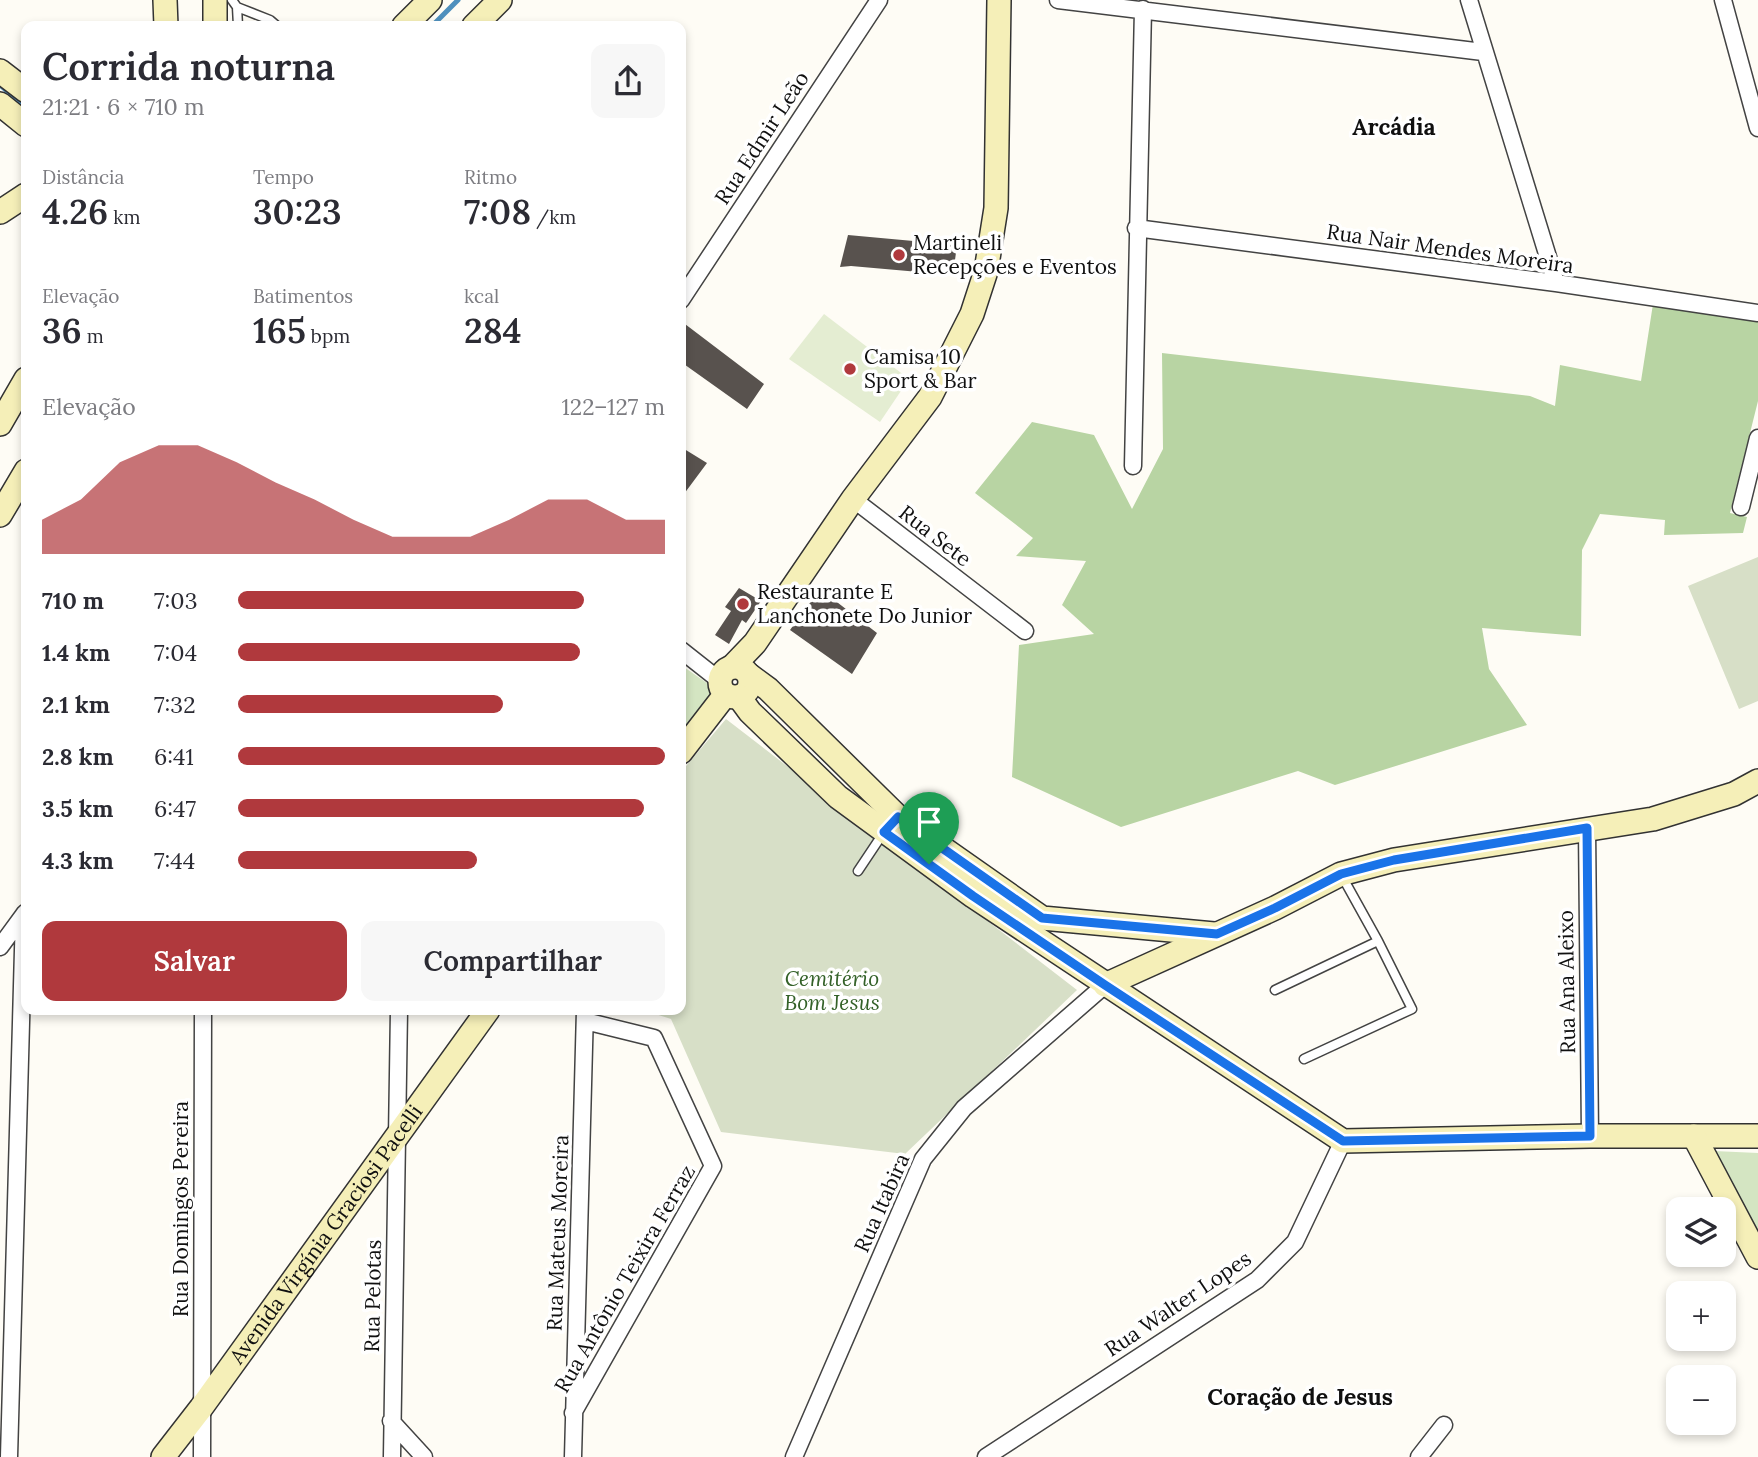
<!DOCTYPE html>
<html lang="pt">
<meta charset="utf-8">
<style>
:root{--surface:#fff;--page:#f7f7f7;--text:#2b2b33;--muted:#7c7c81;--accent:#b0393d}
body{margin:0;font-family:Lora,serif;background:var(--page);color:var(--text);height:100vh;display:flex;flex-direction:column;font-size:26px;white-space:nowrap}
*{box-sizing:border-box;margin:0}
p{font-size:23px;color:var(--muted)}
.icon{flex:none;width:38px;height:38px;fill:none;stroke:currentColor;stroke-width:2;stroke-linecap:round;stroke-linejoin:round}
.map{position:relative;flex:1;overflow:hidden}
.side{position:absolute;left:21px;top:21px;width:665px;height:994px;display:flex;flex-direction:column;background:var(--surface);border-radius:14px;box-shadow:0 4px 10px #0003}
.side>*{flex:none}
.controls{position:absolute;left:1666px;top:1197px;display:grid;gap:14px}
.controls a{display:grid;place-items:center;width:70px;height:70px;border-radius:14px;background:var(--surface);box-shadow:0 4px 10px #0003;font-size:35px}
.pin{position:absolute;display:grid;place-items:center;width:60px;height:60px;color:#fff;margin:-72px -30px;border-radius:50% 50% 50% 0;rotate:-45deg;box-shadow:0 0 7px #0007}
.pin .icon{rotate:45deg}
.round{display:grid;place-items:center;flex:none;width:74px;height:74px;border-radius:14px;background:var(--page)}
.overview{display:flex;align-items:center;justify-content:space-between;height:119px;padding:0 21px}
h1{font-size:38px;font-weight:600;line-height:52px}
.figures{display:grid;grid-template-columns:repeat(3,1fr);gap:10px;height:119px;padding:7px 21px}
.figures div{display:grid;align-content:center}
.figures b{font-size:35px;font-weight:600}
.figures small{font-size:19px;font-weight:400}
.figures p{font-size:19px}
.chart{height:196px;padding:14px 21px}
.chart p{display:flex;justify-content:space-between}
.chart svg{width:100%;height:126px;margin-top:7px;fill:var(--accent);opacity:.7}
.action{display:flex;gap:14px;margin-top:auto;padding:14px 21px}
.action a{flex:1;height:80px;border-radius:14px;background:var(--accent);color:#fff;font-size:28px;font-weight:600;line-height:80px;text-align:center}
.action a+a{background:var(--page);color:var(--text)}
ul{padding:0 21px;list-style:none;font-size:23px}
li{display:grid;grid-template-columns:112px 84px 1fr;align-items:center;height:52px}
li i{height:18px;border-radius:9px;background:var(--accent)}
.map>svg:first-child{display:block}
.green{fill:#d4e5c2}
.forest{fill:#b8d4a3}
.cemetery{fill:#d7dfc7}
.pitch{fill:#e4edd2}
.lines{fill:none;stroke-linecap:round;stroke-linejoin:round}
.stream{stroke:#4f90bd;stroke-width:5}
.building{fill:#58524e}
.lane-casing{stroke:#434343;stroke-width:11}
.street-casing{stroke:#434343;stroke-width:19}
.secondary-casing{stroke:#323232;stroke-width:26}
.lane{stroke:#fff;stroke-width:8}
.street{stroke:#fff;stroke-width:16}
.secondary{stroke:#f5efb8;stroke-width:23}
.route-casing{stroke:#fff;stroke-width:14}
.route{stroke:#1a73e8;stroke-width:9}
.poi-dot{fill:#b0393d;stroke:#fff;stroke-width:2.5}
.labels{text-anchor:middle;stroke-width:7;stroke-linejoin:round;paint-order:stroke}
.street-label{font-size:21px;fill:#101010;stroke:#fff}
.poi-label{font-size:21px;fill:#101010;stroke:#fff;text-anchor:start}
.park-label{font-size:21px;font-style:italic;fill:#336128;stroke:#fff}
.neighbourhood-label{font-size:23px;font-weight:bold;fill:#101010;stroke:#fff}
</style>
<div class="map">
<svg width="1758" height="1457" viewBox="0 0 1758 1457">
<rect width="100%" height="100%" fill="#fefcf5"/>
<path class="green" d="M681,665L717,690L681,739Z
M1714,1151L1758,1153V1232Z"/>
<path class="forest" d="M1653,304L1758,319V401L1730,513L1747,517L1743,533L1664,535L1665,520L1600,514L1582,550L1581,636L1482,628L1489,669L1527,725L1335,785L1298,771L1121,827L1012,777L1019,645L1094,634L1062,605L1086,561L1016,556L1033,538L975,493L1032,422L1094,435L1132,509L1163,449L1162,353L1530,396L1555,406L1560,365L1641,381Z"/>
<path class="cemetery" d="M1758,557V701L1739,709L1688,586Z
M726,719L1077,990L905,1154L721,1132L671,1019L643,1010H681V772Z"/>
<path class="pitch" d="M824,314L909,379L880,422L789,359Z"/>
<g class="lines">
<path class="stream" d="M432,26L458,0
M0,85L26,107"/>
</g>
<path class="building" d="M848,235L957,245L953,275L851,266L840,267Z
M681,321L764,384L747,409L681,362Z
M681,447L707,463L681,498Z
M739,588L761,601L746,623L742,620L729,644L715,635L731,611L725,607Z
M820,589L877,633L852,674L790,630Z"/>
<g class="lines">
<g class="lane-casing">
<path id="lane" d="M232,0L237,7L238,26
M237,7L270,20L277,26
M858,871L884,832
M1275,990L1378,941
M1304,1059L1412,1009L1378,941L1343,878"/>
</g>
<g class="street-casing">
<path id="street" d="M1058,0L1483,52
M1469,0L1556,283
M1723,0L1758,128
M1136,228L1556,283L1758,313
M681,300L879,0
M1133,466L1143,9
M853,499L1025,631
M1741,507L1758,438
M681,650L719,680
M1587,828L1590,1136
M0,947L25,913
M573,1413L713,1166L654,1038L585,1021
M391,1421L424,1457
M9,1457L24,914
M202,1457L203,1010
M392,1457L399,1010
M573,1457L585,1010
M794,1457L923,1159L964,1108L1105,985
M986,1457L1257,1280L1295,1242L1343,1141
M1419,1457L1444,1425"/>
</g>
<g class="secondary-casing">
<g id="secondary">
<path d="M165,0L166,26"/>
<path d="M215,26V0"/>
<path d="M404,26L430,0"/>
<path d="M474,26L500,0"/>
<path d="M0,71L26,91"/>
<path d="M0,104L26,125"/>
<path d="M0,212L26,195"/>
<path d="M0,424L26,379"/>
<path d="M0,515L26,471"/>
<circle cx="735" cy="682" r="15"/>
<path d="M732,667L755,643L853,499L930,397L972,314L986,271L996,208L999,0"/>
<path d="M749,675L768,689L898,817L1042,918L1214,934"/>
<path d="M739,697L750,712L838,797L973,896L1343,1141L1590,1136H1758"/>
<path d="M681,752L725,695"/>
<path d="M1105,985L1275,908L1341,874L1394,860L1653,819L1734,794L1758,781"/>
<path d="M1694,1136L1758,1257"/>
<path id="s1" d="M163,1457L201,1408L488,1010"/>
</g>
</g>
<use href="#lane" class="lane"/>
<use href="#street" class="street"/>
<use href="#secondary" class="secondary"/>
</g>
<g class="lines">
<g class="route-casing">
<path id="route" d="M898,817L1042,918L1217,934L1275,908L1341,874L1394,860L1587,828L1590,1136L1343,1141L1105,985L973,896L884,832Z"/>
</g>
<use href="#route" class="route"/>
</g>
<g class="poi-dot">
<circle cx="899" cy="255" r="7"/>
<circle cx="850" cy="369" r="7"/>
<circle cx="743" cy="604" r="7"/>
</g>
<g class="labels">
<g class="street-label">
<text transform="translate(762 138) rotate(-57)" y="7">Rua Edmir Leão</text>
<text transform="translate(1450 249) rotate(8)" y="7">Rua Nair Mendes Moreira</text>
<text transform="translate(935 536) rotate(38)" y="7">Rua Sete</text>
<text transform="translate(1567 982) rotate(-91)" y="7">Rua Ana Aleixo</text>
<text transform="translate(882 1203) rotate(-66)" y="7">Rua Itabira</text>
<text transform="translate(181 1209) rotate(-90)" y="7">Rua Domingos Pereira</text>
<text transform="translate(558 1233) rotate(-88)" y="7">Rua Mateus Moreira</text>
<text dy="7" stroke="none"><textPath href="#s1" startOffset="276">Avenida Virgínia Graciosi Pacelli</textPath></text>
<text transform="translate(625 1279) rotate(-60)" y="7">Rua Antônio Teixira Ferraz</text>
<text transform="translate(373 1296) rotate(-89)" y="7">Rua Pelotas</text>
<text transform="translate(1178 1304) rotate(-34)" y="7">Rua Walter Lopes</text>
</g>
<g class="poi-label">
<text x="913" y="250">Martineli<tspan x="913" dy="24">Recepções e Eventos</tspan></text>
<text x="864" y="364">Camisa 10<tspan x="864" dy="24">Sport &amp; Bar</tspan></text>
<text x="757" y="599">Restaurante E<tspan x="757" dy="24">Lanchonete Do Junior</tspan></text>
</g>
<g class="park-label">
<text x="832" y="986">Cemitério<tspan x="832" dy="24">Bom Jesus</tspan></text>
</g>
<g class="neighbourhood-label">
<text x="1394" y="135">Arcádia</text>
<text x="1300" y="1405">Coração de Jesus</text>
</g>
</g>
</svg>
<div class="controls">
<a><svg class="icon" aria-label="layers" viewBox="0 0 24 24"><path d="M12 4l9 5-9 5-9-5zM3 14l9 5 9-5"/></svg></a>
<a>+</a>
<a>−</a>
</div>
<div class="pin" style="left:929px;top:864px;background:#1e9e55"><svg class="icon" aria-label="arrive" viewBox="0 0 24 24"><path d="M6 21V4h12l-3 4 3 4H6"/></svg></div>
<section class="side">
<div class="overview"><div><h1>Corrida noturna</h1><p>21:21 · 6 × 710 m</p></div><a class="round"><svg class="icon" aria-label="share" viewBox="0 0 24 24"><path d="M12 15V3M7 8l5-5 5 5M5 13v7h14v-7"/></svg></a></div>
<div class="figures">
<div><p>Distância</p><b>4.26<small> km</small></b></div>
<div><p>Tempo</p><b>30:23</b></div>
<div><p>Ritmo</p><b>7:08<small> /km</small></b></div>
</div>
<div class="figures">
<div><p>Elevação</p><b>36<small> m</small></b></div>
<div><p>Batimentos</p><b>165<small> bpm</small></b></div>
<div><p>kcal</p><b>284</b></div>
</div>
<div class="chart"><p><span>Elevação</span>122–127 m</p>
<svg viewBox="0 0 160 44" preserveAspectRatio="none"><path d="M0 44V32L10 25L20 12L30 6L40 6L50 12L60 19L70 25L80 32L90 38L100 38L110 38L120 32L130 25L140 25L150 32L160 32V44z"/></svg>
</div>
<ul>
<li><b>710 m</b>7:03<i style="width:81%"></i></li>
<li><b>1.4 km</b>7:04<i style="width:80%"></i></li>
<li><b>2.1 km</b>7:32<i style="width:62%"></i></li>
<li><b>2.8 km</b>6:41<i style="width:100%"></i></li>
<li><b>3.5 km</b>6:47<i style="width:95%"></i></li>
<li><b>4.3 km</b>7:44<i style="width:56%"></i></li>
</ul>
<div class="action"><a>Salvar</a><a>Compartilhar</a></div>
</section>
</div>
